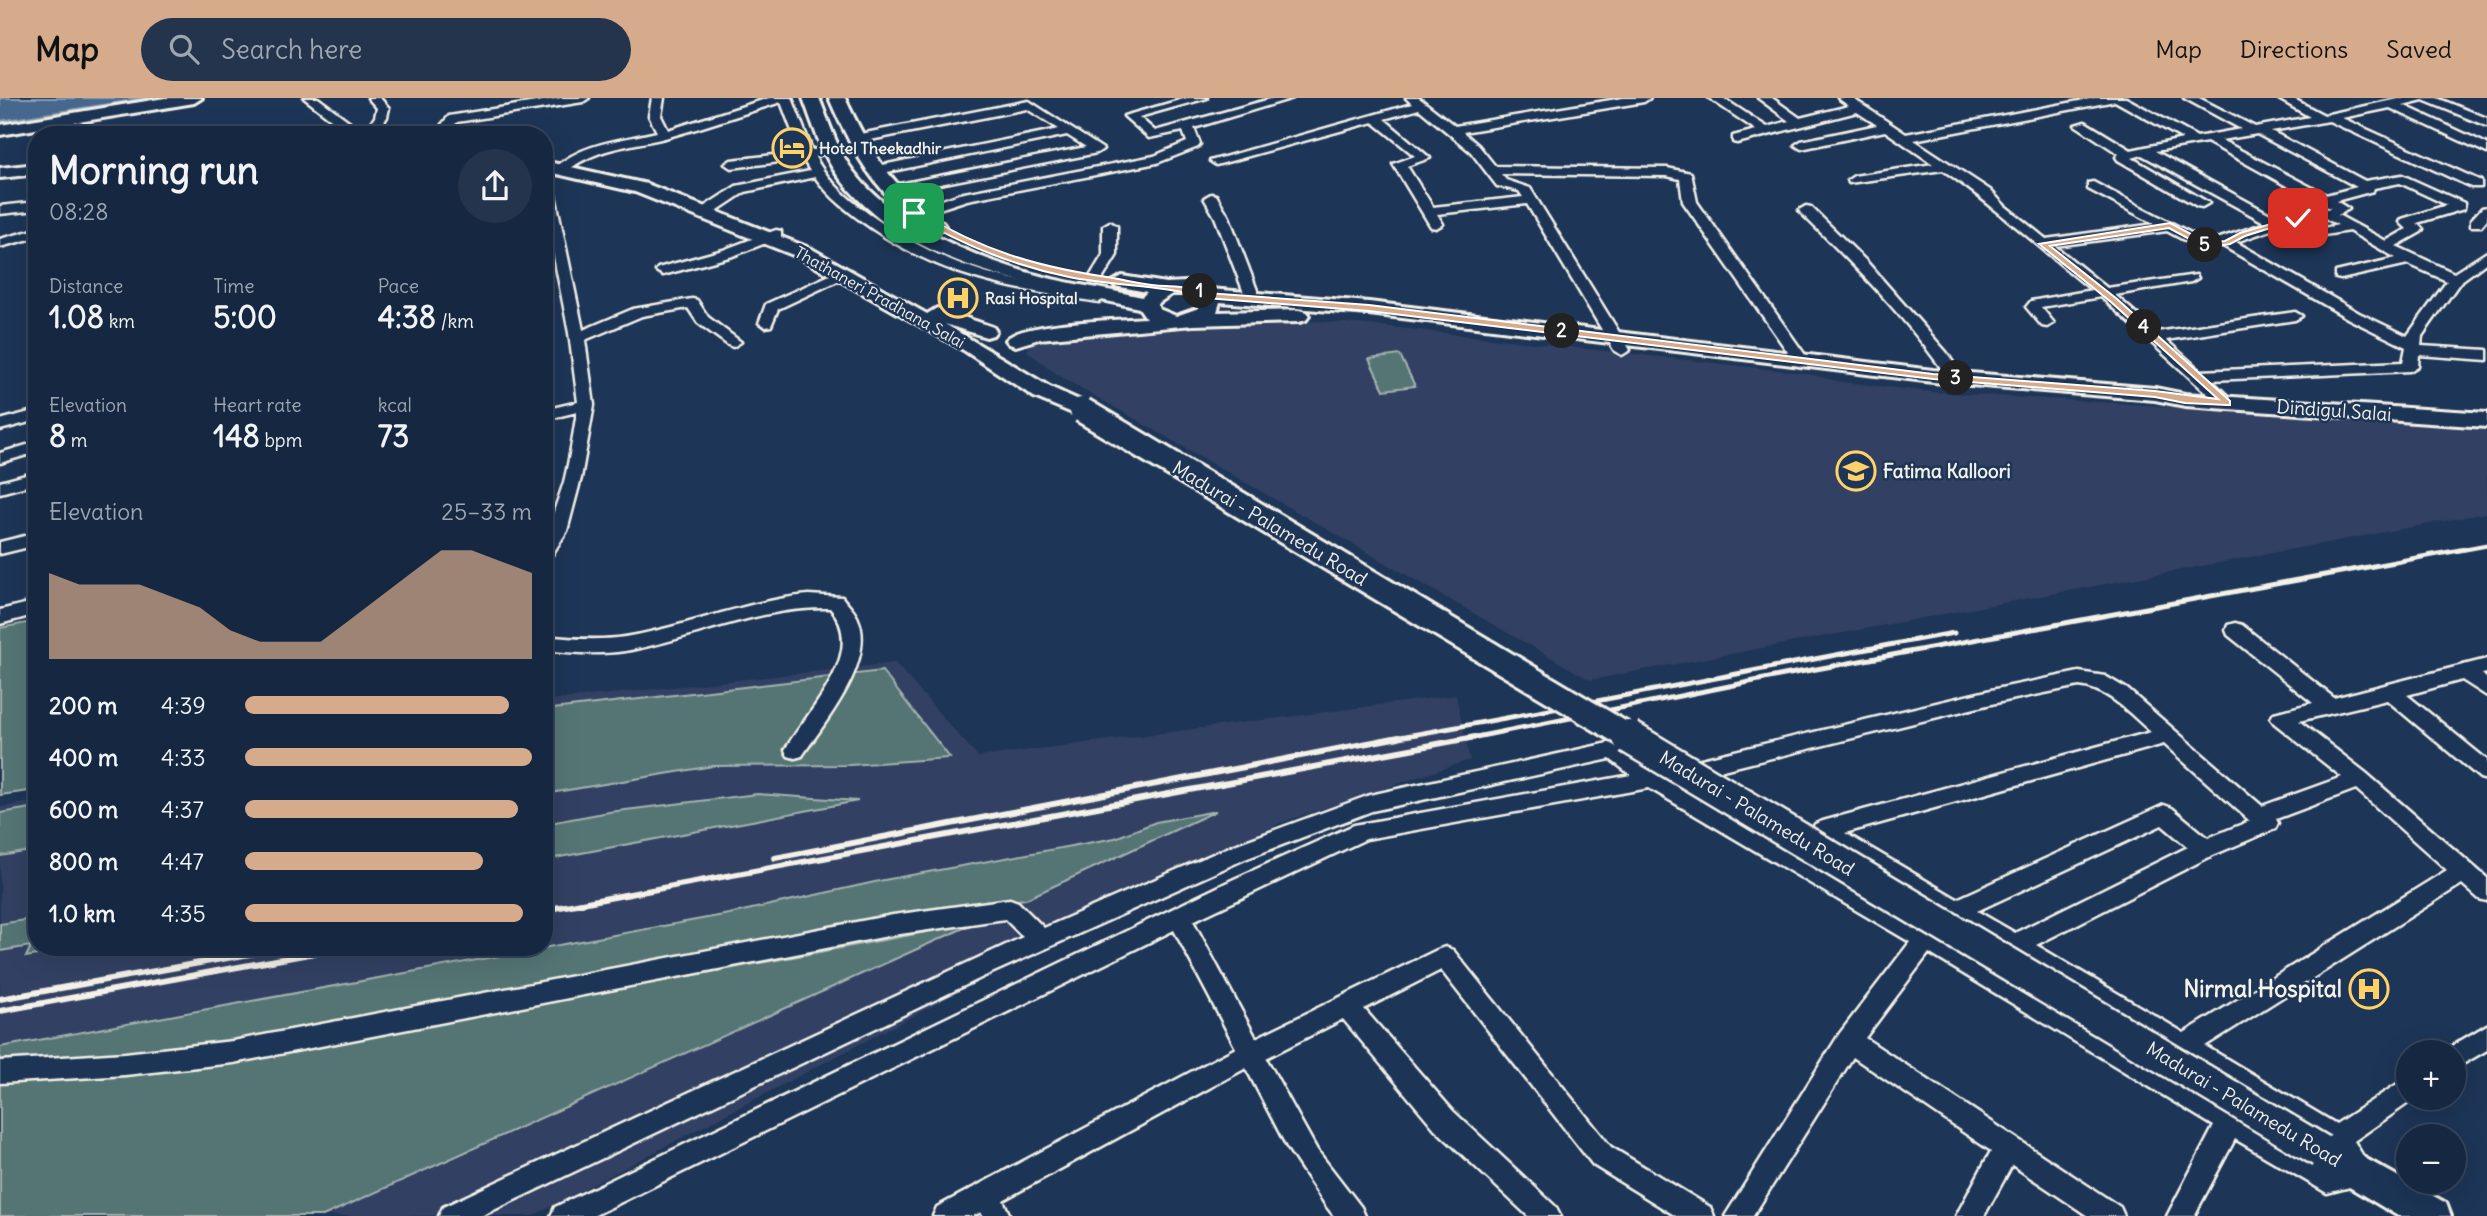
<!DOCTYPE html>
<meta charset="utf-8">
<style>
:root{--surface:#162841;--page:#23344c;--text:#f1f3f6;--muted:#9ea6b1;--line:#35445a;--accent:#d6ab8b}
body{margin:0;font-family:Delius,sans-serif;background:var(--page);color:var(--text);height:100vh;display:flex;flex-direction:column;font-size:26px;white-space:nowrap}
*{box-sizing:border-box;margin:0}
p{font-size:23px;color:var(--muted)}
.icon{flex:none;width:38px;height:38px;fill:none;stroke:currentColor;stroke-width:2;stroke-linecap:round;stroke-linejoin:round}
.map{position:relative;flex:1;overflow:hidden}
.side{position:absolute;left:28px;top:28px;width:525px;height:830px;display:flex;flex-direction:column;background:var(--surface);border-radius:28px;box-shadow:0 7px 28px #0002,0 0 0 2px var(--line)}
.side>*{flex:none}
.buttons{position:absolute;left:2396px;top:942px;display:grid;gap:14px}
.buttons a{display:grid;place-items:center;width:70px;height:70px;border-radius:50%;background:var(--surface);box-shadow:0 7px 28px #0002,0 0 0 2px var(--line);font-size:35px}
.pin{position:absolute;display:grid;place-items:center;width:60px;height:60px;color:#fff;margin:-30px;border-radius:14px;box-shadow:0 4px 10px #0006}
.km{position:absolute;width:35px;height:35px;margin:-18px;border-radius:50%;background:#222;color:#fff;font-size:19px;line-height:35px;text-align:center}
.round{display:grid;place-items:center;flex:none;width:74px;height:74px;border-radius:37px;background:var(--page)}
.overview{display:flex;align-items:center;justify-content:space-between;height:119px;padding:0 21px}
h1{font-size:38px;font-weight:800;line-height:52px}
.figures{display:grid;grid-template-columns:repeat(3,1fr);gap:10px;height:119px;padding:7px 21px}
.figures div{display:grid;align-content:center}
.figures b{font-size:30px;font-weight:800}
.figures small{font-size:19px;font-weight:400}
.figures p{font-size:19px}
.chart{height:196px;padding:14px 21px}
.chart p{display:flex;justify-content:space-between}
.chart svg{width:100%;height:126px;margin-top:7px;fill:var(--accent);opacity:.7}
ul{padding:0 21px;list-style:none;font-size:23px}
li{display:grid;grid-template-columns:112px 84px 1fr;align-items:center;height:52px}
li i{height:18px;border-radius:9px;background:var(--accent)}
header{display:flex;align-items:center;gap:42px;box-sizing:border-box;height:98px;padding:0 35px;background:var(--accent);color:#111}
header strong{font-size:33px}
nav{display:flex;gap:38px;margin-inline-start:auto;font-size:24px}
.search{width:490px;height:63px;background:var(--page);display:flex;align-items:center;gap:18px;box-sizing:border-box;padding:0 24px;border-radius:38px;color:var(--muted);font-size:26px}
.map>svg:first-child{display:block}
.built{fill:#304163}
.green{fill:#557574;stroke:#a4b3ae;stroke-width:2}
.water{fill:#47688e;stroke:#8c9fb2;stroke-width:2}
.lines{fill:none;stroke-linecap:round;stroke-linejoin:round}
.minor-casing{stroke:#f4f1e8;stroke-width:5}
.major-casing{stroke:#f4f1e8;stroke-width:6}
.minor{fill:#1d3557;fill-rule:evenodd}
.major{fill:#1d3557;fill-rule:evenodd}
.rail-far1{stroke:#f4f1e8;stroke-width:5}
.rail{stroke:#f4f1e8;stroke-width:6}
.major-bridge-far1-casing{stroke:#f4f1e8;stroke-width:30;stroke-linecap:butt}
.major-bridge-casing{stroke:#f4f1e8;stroke-width:37;stroke-linecap:butt}
.major-bridge-far1{stroke:#1d3557;stroke-width:24}
.major-bridge{stroke:#1d3557;stroke-width:32}
.route{fill:#d6ab8b;stroke:#fff;stroke-width:2}
.labels{text-anchor:middle;stroke-width:5;stroke-linejoin:round;paint-order:stroke}
.far-poi-label{font-size:16px;font-weight:bold;fill:#f4f1e8;stroke:#1d3557;text-anchor:start}
.far-street-label{font-size:16px;fill:#f4f1e8;stroke:#1d3557}
.street-label{font-size:19px;fill:#f4f1e8;stroke:#1d3557}
.poi-label{font-size:19px;font-weight:bold;fill:#f4f1e8;stroke:#1d3557;text-anchor:start}
.near-poi-label{font-size:23px;font-weight:bold;fill:#f4f1e8;stroke:#1d3557;text-anchor:end}
</style>
<header>
<strong>Map</strong>
<div class="search"><svg class="icon" aria-label="search" viewBox="0 0 24 24"><circle cx="10" cy="10" r="6"/><path d="M15 15l6 6"/></svg>Search here</div>
<nav><a>Map</a><a>Directions</a><a>Saved</a></nav>
</header>
<div class="map">
<svg width="2487" height="1118" viewBox="0 0 2487 1118">
<rect width="100%" height="100%" fill="#1d3557"/>
<filter id="ink" filterUnits="userSpaceOnUse"><feTurbulence type="fractalNoise" baseFrequency=".0143" numOctaves="2"/><feDisplacementMap in="SourceGraphic" scale="14" xChannelSelector="R" yChannelSelector="G"/><feConvolveMatrix kernelMatrix="1 2 1 2 8 2 1 2 1" color-interpolation-filters="sRGB"/></filter>
<g filter="url(#ink)">
<path class="built" d="M1318,223L1382,228L1803,275L1842,284L1933,294L2227,312L2487,331V415L1590,582L1058,277L1027,253L1032,239Z
M895,565L978,659L1456,597L1470,662L1280,725L533,1118H0V709L37,703V849H544V603Z"/>
<path class="green" d="M1400,257L1415,288L1384,292L1369,261Z
M37,523V692L0,697V530Z
M882,573L950,660L850,667L713,668L544,696V612Z
M757,696L858,703L544,762V726L609,714Z
M37,709V752L0,758V715Z
M1216,713L1026,801L880,819L240,941L121,957L0,963V949L729,816L884,782L1115,740L1156,724Z
M37,820V849H82L26,859L31,848L0,853V826Z
M975,825L323,1118H0V980L192,971Z"/>
<path class="water" d="M0,0H147L0,23Z"/>
<g class="lines">
<g class="minor-casing">
<path id="minor" d="M304,0H318L350,24V36L335,37L340,28Z
M368,0H380L389,10L387,19L375,37H363L375,19L377,10Z
M561,0H589L583,4L457,24L446,37H433L449,18Z
M652,0H664L661,18L668,32L769,0H792L812,52L820,51L826,55L815,59C830,87 853,105 879,123C954,174 1011,183 1099,196L1106,200L1099,204C1012,191 945,181 871,130C850,115 830,100 815,79L745,94L709,118H699V112L736,88L810,73L803,61L731,70L725,66L731,62L800,54L781,4C745,15 708,28 672,38C633,49 596,48 565,75H555V69C586,44 620,43 657,34L649,18Z
M1187,0H1207L1139,19L1155,33L1274,0H1293L1194,30L1200,46L1198,49L1157,65L967,102L914,119L907,115L959,96L1154,58L1187,44L1183,33L1149,40L1124,18Z
M1406,0H1419L1455,28L1623,0H1650L1644,4L1463,34L1479,48L1495,68L1667,70L1691,75L1697,104L1810,264L1802,269L1797,267L1683,104L1680,81L1667,78L1501,76L1506,82L1530,90L1630,252L1622,257L1614,252L1527,106L1437,116L1443,126L1436,130L1431,129L1393,66L1415,58L1373,24L1216,67L1210,63L1412,6ZM1419,11L1471,54L1497,88L1519,93L1523,99L1433,109L1407,68L1430,60L1384,21Z
M1709,0H1723L1767,29L1789,23L1758,0H1772L1800,20L1849,8L1838,0H1852L1906,36L2095,0H2126L2197,39L2241,31L2184,0H2199L2255,29L2310,19L2277,0H2292L2324,17L2402,0H2437L2487,20V28L2423,2L2403,7L2487,46V55L2390,10L2342,20L2481,83V89H2471L2329,23L2271,33L2365,83L2402,77L2464,105V111L2417,125L2423,131L2421,134L2396,148L2454,175L2487,154V164L2460,184L2422,238L2421,248L2487,252V262L2419,257L2418,268L2410,273L2211,282L2235,305L2227,310L2221,308L2101,199L2041,209L2054,225L2047,229L2042,228L2026,209L2031,203L2092,192C2042,152 1995,108 1943,72L1849,85L1848,82L1854,78L1933,66L1885,33L1801,51L1795,47L1801,43L1877,27L1857,14L1737,45L1733,44V38L1756,32ZM2115,3L2183,41L2131,52L2085,24L2075,27L2119,56L2116,59L2118,62L2197,108L2202,109L2209,105L2132,60L2142,57L2266,125L2208,144L2093,84L2088,85V91L2155,126L2046,141L2005,108L1990,92L1914,42ZM2257,36L2357,89L2326,97L2221,42ZM2207,44L2318,105L2331,110L2279,121L2155,53ZM2400,85L2447,107L2402,121L2400,124L2407,131L2386,143L2338,117L2349,111L2336,103L2373,93L2374,90ZM2325,120L2338,127L2300,135V141L2349,133L2396,160L2336,174V180L2341,181L2408,166L2447,183L2407,238L2359,215L2236,144L2277,130ZM2167,133L2201,151L2223,148L2349,221L2406,249L2403,264L2201,273L2166,242L2295,222L2302,218L2295,214L2157,234L2115,197L2191,184L2198,180L2196,177L2107,190L2055,148Z
M1029,3L1103,51L1097,55L889,96L883,92L884,89L1086,49L1067,37L873,77L867,73L873,69L1059,31L1027,11L855,45L849,41L855,37Z
M544,69L550,73L583,232L633,211L692,201L697,202L708,219L741,244L733,249L728,247L698,225L688,210L642,218L585,242L594,307L581,380L567,433L550,460L544,462C544,435 556,410 564,384C570,361 573,337 577,314L544,322V312L578,304L569,235L544,108Z
M1211,96L1216,97L1229,119L1260,200L1258,203L1253,204L1246,200L1215,119L1204,100Z
M37,104V112L0,116V108Z
M1806,108L1811,109L1866,163L1947,255L1963,280L1960,283H1950C1909,222 1854,167 1801,115L1799,112Z
M2487,109V121L2481,128H2471V122L2482,110Z
M1110,124L1117,128V157L1101,183H1091L1089,180L1103,157V128Z
M37,131V139L0,149V141Z
M776,132L781,133V139L733,158L663,177L656,173L658,170L723,152Z
M841,172L846,173V179L778,211L771,228L766,229L759,225L766,206Z
M37,312V322L0,332V322Z
M37,344V354L0,365V355Z
M37,374V385L0,395V384Z
M37,435V447L0,456V444Z
M808,497L842,499C847,506 855,513 858,521C876,564 825,624 802,658L795,660L788,658L785,652C806,614 870,554 830,510C758,508 695,541 625,553C598,557 571,555 544,552V538C571,541 598,543 625,539C687,529 745,503 808,497Z
M37,503V516L0,526V512Z
M2235,525L2242,527L2334,600L2487,561V575L2482,576L2487,581V598L2462,582L2407,597L2487,662V682L2480,680L2387,602L2299,623L2366,675L2487,780V803L2479,801L2462,786L2205,948L2336,1026L2408,979V999H2417L2354,1043L2373,1075L2369,1084L2327,1095L2235,1041L2194,1118H2167L2214,1028L1929,855L1865,940L2120,1109L2124,1118H2088L2012,1067L1984,1118H1956L1991,1053L1853,959L1753,1118H1725L1840,935L1910,844L1649,690L1366,741L1193,823L1256,940L1437,852L1445,849L1453,852L1611,1049L1710,1109L1714,1118H1676L1593,1067L1441,872L1364,911L1453,1013L1556,1109L1560,1118H1528L1435,1031L1343,921L1266,960L1317,1052L1361,1109L1365,1118H1334L1327,1109L1287,1049L1246,970L1003,1102L1010,1118H983L981,1114L973,1118H933L937,1109L1236,950L1174,832L593,1118H551L555,1109L1232,782L1354,727L1631,677L1610,661L1372,713L1245,761L987,877L481,1118H439L443,1109L1023,839L1005,821L893,837L233,965L125,977L0,985V963L125,955L233,943L893,817L1010,801L1018,804L1044,830L1229,749L1370,697L1613,644L1655,672L1991,592L2079,574L2105,578L2127,591L2262,708L2342,679L2274,625L2271,620L2274,615L2313,605L2228,537L2226,532L2228,527ZM2079,588C2109,591 2129,615 2151,634L1823,723L1815,726L1812,732L1815,738L2328,1049L2339,1067L2329,1069L1934,834L1674,684L1991,606ZM2164,646L2250,723L2208,740L2172,710L2164,707L1957,801L1845,735ZM2356,691L2447,772L2184,935L2036,847L2213,757L2275,731L2278,725L2276,721ZM2162,727L2188,749L2015,835L1977,813Z
M2487,927V952L2454,971V954L2445,952Z"/>
</g>
<g class="major-casing">
<path id="major" d="M165,0H202L194,5L0,37V27Z
M803,0H819C829,24 837,52 853,73C895,129 986,165 1052,181C1082,188 1112,192 1142,199L1147,194L1115,188L1112,184L1122,178L1166,185L1187,184L1210,191L1369,204L1933,272L2155,290L2185,296L2487,315V329L2185,308L2155,302L1933,284L1369,216L1220,204L1217,214L1299,212L1306,214L1309,218L1306,222L1299,224L1193,227L1039,241L1016,248L1009,246L1006,242C1019,224 1120,222 1146,220L1139,210C1036,187 906,169 838,78C821,55 813,26 803,0ZM1172,196H1189L1200,203L1199,210L1176,218L1159,211L1157,206Z
M829,0H845C870,54 892,90 942,124L945,128L942,132C932,135 926,130 918,124C874,94 850,48 829,0Z
M544,63L647,86L812,151L927,216L937,210L993,229L996,233L993,237L986,239L945,226L1050,289L1090,307L1093,312L1090,317L1082,319L1034,299L965,253L798,159L635,94L544,73Z
M37,66V76L0,80V70Z
M2321,1036L2446,1105L2451,1118H2398L2309,1065L2303,1053L2309,1041Z"/>
</g>
<use href="#minor" class="minor"/>
<use href="#major" class="major"/>
<path class="rail-far1" d="M1388,641C1577,609 1765,569 1954,535
M1466,641L1784,577L2487,447"/>
<path class="rail" d="M775,760L1399,639
M544,812L1475,639
M0,901L288,849
M0,913L347,849"/>
<g class="major-bridge-far1-casing">
<path id="major-bridge-far1" d="M1082,312L1632,641"/>
</g>
<g class="major-bridge-casing">
<path id="major-bridge" d="M1629,639L2321,1053"/>
</g>
<use href="#major-bridge-far1" class="major-bridge-far1"/>
<use href="#major-bridge" class="major-bridge"/>
</g>
</g>
<path class="route" d="M911,113H917C983,153 1037,169 1113,180C1130,183 1148,188 1166,188C1183,189 1190,189 1207,195L1369,207L1933,276L2155,293L2218,301L2111,204L2039,146L2170,125L2208,145L2225,143L2240,135L2295,119L2302,120L2245,138L2230,146L2206,150L2169,130L2050,148L2117,201L2230,303V307H2227L2185,305L2155,299L1933,281L1369,213L1206,200C1164,187 1114,188 1069,179C1012,167 961,147 911,116Z"/>
<defs>
<g id="hotel-ring" transform="scale(2.0125)"><circle r="9.5" fill="#1d3557" stroke="#ffd166" stroke-width="1.5"/><path d="M-6-4.5h1.5V1H6V5H4.5V3h-9V5H-6ZM-4 0a1.8 1.8 0 1 1 3.6 0ZM.5 0V-2.5h3Q6-2.5 6 0Z" fill="#ffd166"/></g>
<g id="hospital-ring" transform="scale(2.0125)"><circle r="9.5" fill="#1d3557" stroke="#ffd166" stroke-width="1.5"/><path d="M-5-5h3v3.5h4V-5h3V5h-3V1.5h-4V5h-3Z" fill="#ffd166"/></g>
<g id="university-ring" transform="scale(2.0125)"><circle r="9.5" fill="#1d3557" stroke="#ffd166" stroke-width="1.5"/><path d="M0-5L7-2L0 1L-7-2ZM-4 1L0 2.5L4 1V4Q0 6-4 4Z" fill="#ffd166"/></g>
</defs>
<g fill-rule="evenodd">
<use href="#hotel-ring" x="792" y="50"/>
<use href="#hospital-ring" x="958" y="200"/>
<use href="#university-ring" x="1856" y="373"/>
<use href="#hospital-ring" x="2369" y="891"/>
</g>
<g class="labels">
<g class="far-poi-label">
<text x="819" y="56">Hotel Theekadhir</text>
<text x="985" y="206">Rasi Hospital</text>
</g>
<g class="far-street-label">
<text transform="translate(880 199) rotate(29)" y="6">Thathaneri Pradhana Salai</text>
</g>
<g class="street-label">
<text transform="translate(2334 312) rotate(4)" y="7">Dindigul Salai</text>
<text transform="translate(1270 425) rotate(31)" y="7">Madurai - Palamedu Road</text>
<text transform="translate(1757 715) rotate(31)" y="7">Madurai - Palamedu Road</text>
<text transform="translate(2244 1006) rotate(31)" y="7">Madurai - Palamedu Road</text>
</g>
<g class="poi-label">
<text x="1883" y="380">Fatima Kalloori</text>
</g>
<g class="near-poi-label">
<text x="2342" y="899">Nirmal Hospital</text>
</g>
</g>
</svg>
<div class="buttons">
<a>+</a>
<a>−</a>
</div>
<div class="pin" style="left:914px;top:115px;background:#1e9e55"><svg class="icon" aria-label="arrive" viewBox="0 0 24 24"><path d="M6 21V4h12l-3 4 3 4H6"/></svg></div>
<div class="pin" style="left:2298px;top:120px;background:#d93025"><svg class="icon" aria-label="check" viewBox="0 0 24 24"><path d="M5 12l5 5 9-10"/></svg></div>
<b class="km" style="left:1200px;top:193px">1</b>
<b class="km" style="left:1562px;top:233px">2</b>
<b class="km" style="left:1956px;top:280px">3</b>
<b class="km" style="left:2144px;top:229px">4</b>
<b class="km" style="left:2205px;top:147px">5</b>
<section class="side">
<div class="overview"><div><h1>Morning run</h1><p>08:28</p></div><a class="round"><svg class="icon" aria-label="share" viewBox="0 0 24 24"><path d="M12 15V3M7 8l5-5 5 5M5 13v7h14v-7"/></svg></a></div>
<div class="figures">
<div><p>Distance</p><b>1.08<small> km</small></b></div>
<div><p>Time</p><b>5:00</b></div>
<div><p>Pace</p><b>4:38<small> /km</small></b></div>
</div>
<div class="figures">
<div><p>Elevation</p><b>8<small> m</small></b></div>
<div><p>Heart rate</p><b>148<small> bpm</small></b></div>
<div><p>kcal</p><b>73</b></div>
</div>
<div class="chart"><p><span>Elevation</span>25–33 m</p>
<svg viewBox="0 0 160 44" preserveAspectRatio="none"><path d="M0 44V14L10 18L20 18L30 18L40 22L50 26L60 34L70 38L80 38L90 38L100 30L110 22L120 14L130 6L140 6L150 10L160 14V44z"/></svg>
</div>
<ul>
<li><b>200 m</b>4:39<i style="width:92%"></i></li>
<li><b>400 m</b>4:33<i style="width:100%"></i></li>
<li><b>600 m</b>4:37<i style="width:95%"></i></li>
<li><b>800 m</b>4:47<i style="width:83%"></i></li>
<li><b>1.0 km</b>4:35<i style="width:97%"></i></li>
</ul>
</section>
</div>
